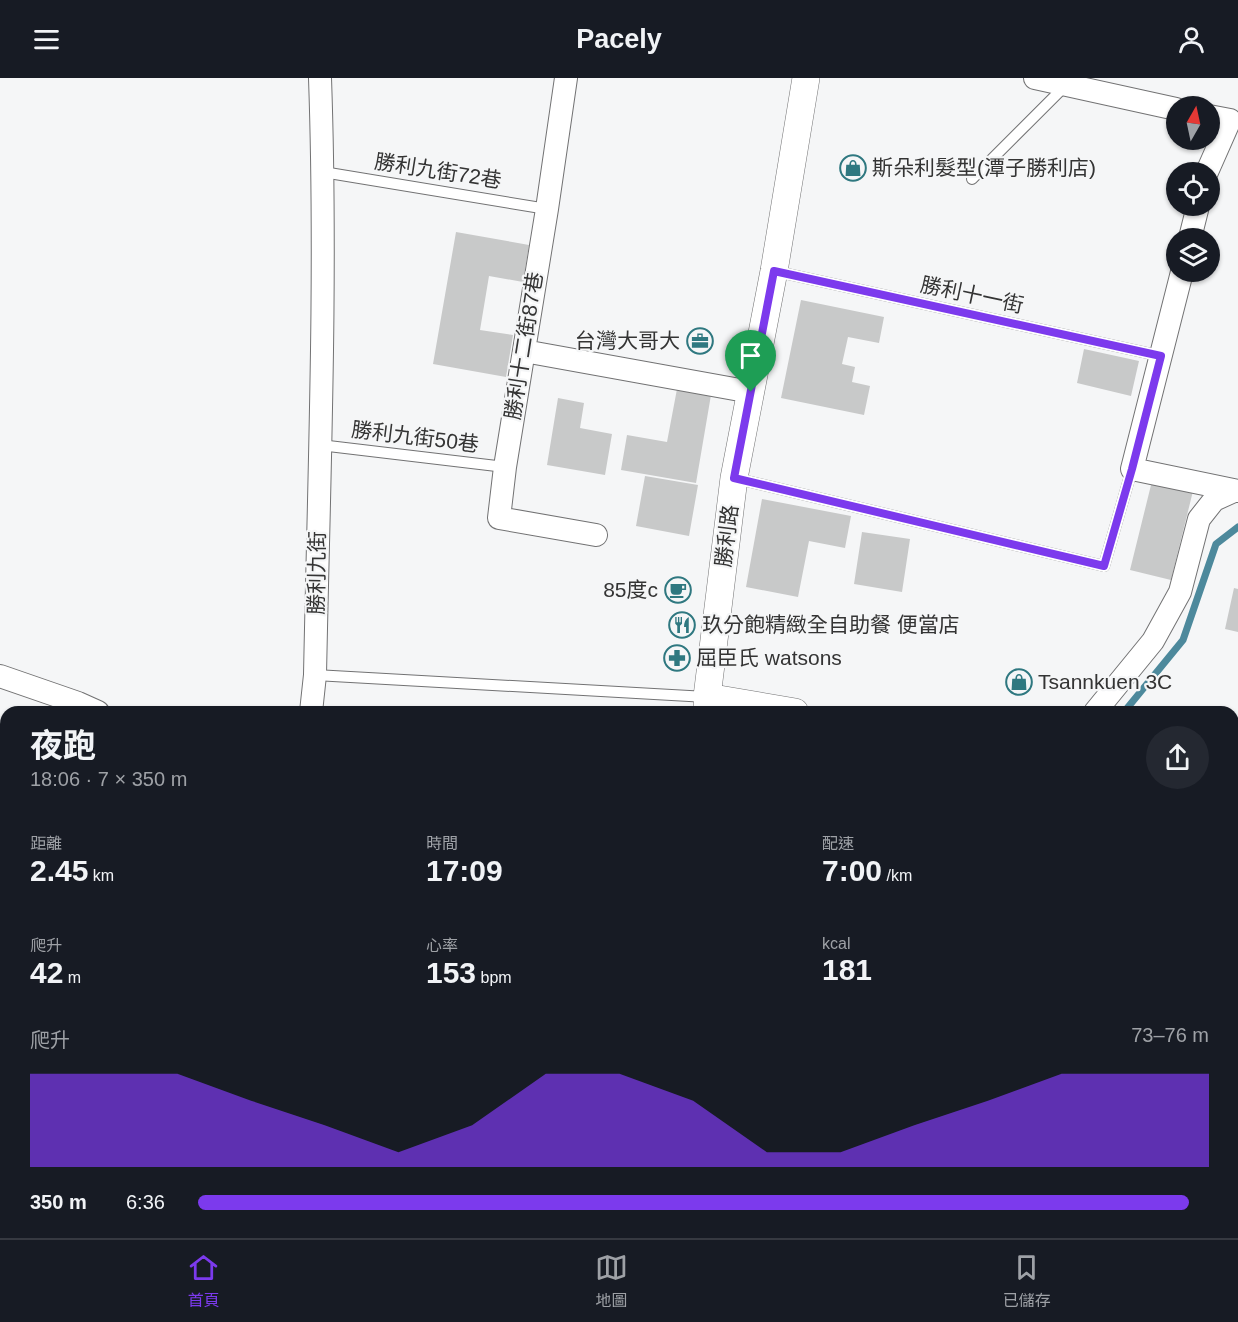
<!DOCTYPE html>
<html lang="zh-TW">
<meta charset="utf-8">
<style>
:root{--surface:#171b24;--page:#242831;--text:#f1f3f6;--muted:#9ea1a6;--line:#363941;--accent:#7c3aed}
body{margin:0;font-family:Arial,"Noto Sans TC",sans-serif;background:var(--page);color:var(--text);height:100vh;display:flex;flex-direction:column;font-size:22px;white-space:nowrap}
*{box-sizing:border-box;margin:0}
p{font-size:20px;color:var(--muted)}
.icon{flex:none;width:33px;height:33px;fill:none;stroke:currentColor;stroke-width:2;stroke-linecap:round;stroke-linejoin:round}
.map{position:relative;flex:1;overflow:hidden}
.drawer{position:absolute;left:0px;top:628px;width:1239px;height:532px;display:flex;flex-direction:column;background:var(--surface);border-radius:18px 18px 0 0;box-shadow:0 2px 4px #0004}
.drawer>*{flex:none}
.needle{width:39px;rotate:9deg}
.controls{position:absolute;left:1166px;top:18px;display:grid;gap:12px}
.controls a{display:grid;place-items:center;width:54px;height:54px;border-radius:50%;background:var(--surface);box-shadow:0 2px 4px #0004;font-size:30px}
.pin{position:absolute;display:grid;place-items:center;width:51px;height:51px;color:#fff;margin:-62px -26px;border-radius:50% 50% 50% 0;rotate:-45deg;box-shadow:0 0 6px #0007}
.pin .icon{rotate:45deg}
.round{display:grid;place-items:center;flex:none;width:63px;height:63px;border-radius:32px;background:var(--page)}
.head{display:flex;align-items:center;justify-content:space-between;height:102px;padding:0 30px}
h1{font-size:33px;font-weight:700;line-height:45px}
.metrics{display:grid;grid-template-columns:repeat(3,1fr);gap:9px;height:102px;padding:6px 30px}
.metrics div{display:grid;align-content:center}
.metrics b{font-size:30px;font-weight:700}
.metrics small{font-size:16px;font-weight:400}
.metrics p{font-size:16px}
.chart{height:168px;padding:12px 30px}
.chart p{display:flex;justify-content:space-between}
.chart svg{width:100%;height:108px;margin-top:6px;fill:var(--accent);opacity:.7}
ul{padding:0 30px;list-style:none;font-size:20px}
li{display:grid;grid-template-columns:96px 72px 1fr;align-items:center;height:45px}
li i{height:15px;border-radius:8px;background:var(--accent)}
header{display:flex;justify-content:space-between;align-items:center;height:78px;padding:0 30px;background:var(--surface);font-size:27px;font-weight:700}
.dock{display:flex;justify-content:space-around;align-items:center;height:84px;border-top:2px solid var(--line);background:var(--surface);font-size:16px;color:var(--muted)}
.dock a{display:grid;justify-items:center;gap:3px}
.dock .on{color:var(--accent)}
.map>svg:first-child{display:block}
.green{fill:#abd7c1}
.lines{fill:none;stroke-linecap:round;stroke-linejoin:round}
.stream{stroke:#4d899c;stroke-width:7}
.building{fill:#c8c9c9}
.service-casing{stroke:#727273;stroke-width:12}
.minor-casing{stroke:#727273;stroke-width:24}
.tertiary-casing{stroke:#727273;stroke-width:28}
.path{stroke:#9c9d9d;stroke-width:4;stroke-dasharray:1.5 4.5;stroke-linecap:butt}
.service{stroke:#fff;stroke-width:10}
.minor{stroke:#fff;stroke-width:22}
.tertiary{stroke:#fff;stroke-width:27}
.route-casing{stroke:#fff;stroke-width:12}
.route{stroke:#7c3aed;stroke-width:8}
.labels{text-anchor:middle;stroke-width:4.5;stroke-linejoin:round;paint-order:stroke}
.poi-label{font-size:21px;fill:#343434;stroke:#f5f6f7;text-anchor:start}
.street-label{font-size:21px;fill:#343434;stroke:#f5f6f7}
</style>
<header><svg class="icon" aria-label="menu" viewBox="0 0 24 24"><path d="M4 6h16M4 12h16M4 18h16"/></svg>Pacely<svg class="icon" aria-label="person" viewBox="0 0 24 24"><circle cx="12" cy="8" r="4"/><path d="M4 21q1-7 8-7t8 7"/></svg></header>
<div class="map">
<svg width="1238" height="1160" viewBox="0 0 1238 1160">
<rect width="100%" height="100%" fill="#f5f6f7"/>
<path class="green" d="M1233,1025L1238,1027V1160H768V1155H1233Z"/>
<g class="lines">
<path class="stream" d="M1124,634L1183,562L1216,466L1238,449
M785,1155L786,1160"/>
</g>
<path class="building" d="M456,154L529,167L523,204L489,198L480,252L513,257L506,299L433,286Z
M801,222L884,239L879,265L848,259L842,286L855,289L852,304L870,308L864,337L781,320Z
M1084,271L1139,283L1131,318L1077,305Z
M677,311L711,317L696,405L621,392L627,357L667,364Z
M558,320L584,325L580,350L612,356L605,397L547,387Z
M645,398L698,407L689,458L636,448Z
M1152,403L1193,413L1171,502L1130,492Z
M762,421L851,438L845,470L809,463L798,519L746,509Z
M862,454L910,461L902,514L854,506Z
M1234,510L1238,511V554L1225,551Z
M1233,754L1238,755V858L1233,857Z
M474,1155H511V1160H474Z
M612,1155H705V1160H612Z"/>
<g class="lines">
<g class="service-casing">
<path id="service" d="M323,94L547,131
M972,101L1065,8
M774,193L1161,278
M320,367L505,389
M734,400L1104,488L1132,391
M315,597L707,619
M1233,1009L1238,1010
M1233,1079H1236
M924,1160L929,1155"/>
</g>
<g class="minor-casing">
<path id="minor" d="M566,0L547,131L505,389L499,440L596,457
M1035,0L1176,31
M1207,94L1230,42L1209,38
M1190,160L1198,128
M1182,194L1132,391L1238,413
M524,273L751,314
M0,598L78,625L98,634
M311,634L315,597C319,398 327,199 320,0
M1095,634L1153,563L1180,514L1199,441L1214,422L1234,413
M0,886L6,888
M334,1155V1160"/>
</g>
<g class="tertiary-casing">
<path id="tertiary" d="M707,619L795,634
M708,634L707,619L734,400L774,193L806,0
M1233,713L1238,714
M736,1155L737,1160"/>
</g>
<path class="path" d="M1233,1032L1238,1034
M804,1155L805,1160"/>
<use href="#service" class="service"/>
<use href="#minor" class="minor"/>
<use href="#tertiary" class="tertiary"/>
</g>
<g class="lines">
<g class="route-casing">
<path id="route" d="M774,193L1161,278L1132,391L1104,488L734,400Z"/>
</g>
<use href="#route" class="route"/>
</g>
<defs>
<g id="shop-ring" transform="scale(1.35)"><circle r="9.5" fill="#f5f6f7" stroke="#2f7880" stroke-width="1.5"/><path d="M-5-2.5h2.3a2.7 3.5 0 0 1 5.4 0H5L5.5 6h-11ZM-1.5-2.5h3a1.5 2.3 0 0 0-3 0Z" fill="#2f7880"/></g>
<g id="office-ring" transform="scale(1.35)"><circle r="9.5" fill="#f5f6f7" stroke="#2f7880" stroke-width="1.5"/><path d="M-6-3h4V-5.5h4V-3h4V5H-6ZM-1-4.5V-3h2v-1.5ZM-6 0V1H6V0Z" fill="#2f7880"/></g>
<g id="cafe-ring" transform="scale(1.35)"><circle r="9.5" fill="#f5f6f7" stroke="#2f7880" stroke-width="1.5"/><path d="M-5.5-4.5H6V0H3Q3 3.5 0 3.5H-2.5Q-5.5 3.5-5.5 0ZM3-3.2v2h1.7v-2ZM-6 4.5H4V6H-6Z" fill="#2f7880"/></g>
<g id="restaurant-ring" transform="scale(1.35)"><circle r="9.5" fill="#f5f6f7" stroke="#2f7880" stroke-width="1.5"/><path d="M-5-6h1v4h1v-4h1v4h1v-4h1v5L-1.5 .5V6h-2V.5L-5-1ZM5-6V6H3V1.5H1.5Q1.5-4 5-6Z" fill="#2f7880"/></g>
<g id="pharmacy-ring" transform="scale(1.35)"><circle r="9.5" fill="#f5f6f7" stroke="#2f7880" stroke-width="1.5"/><path d="M-2-6h4v4h4v4h-4v4h-4v-4h-4v-4h4Z" fill="#2f7880"/></g>
</defs>
<g fill-rule="evenodd">
<use href="#shop-ring" x="853" y="90"/>
<use href="#office-ring" x="700" y="263"/>
<use href="#cafe-ring" x="678" y="512"/>
<use href="#restaurant-ring" x="682" y="547"/>
<use href="#pharmacy-ring" x="677" y="580"/>
<use href="#shop-ring" x="1019" y="604"/>
</g>
<g class="labels">
<g class="poi-label">
<text x="872" y="97">斯朵利髮型(潭子勝利店)</text>
<text x="680" y="270" text-anchor="end">台灣大哥大</text>
<text x="658" y="519" text-anchor="end">85度c</text>
<text x="702" y="554">玖分飽精緻全自助餐 便當店</text>
<text x="696" y="587">屈臣氏 watsons</text>
<text x="1038" y="611">Tsannkuen 3C</text>
</g>
<g class="street-label">
<text transform="translate(438 93) rotate(9)" y="7">勝利九街72巷</text>
<text transform="translate(972 217) rotate(12)" y="7">勝利十一街</text>
<text transform="translate(524 268) rotate(-81)" y="7">勝利十二街87巷</text>
<text transform="translate(415 359) rotate(7)" y="7">勝利九街50巷</text>
<text transform="translate(727 458) rotate(-83)" y="7">勝利路</text>
<text transform="translate(317 495) rotate(-89)" y="7">勝利九街</text>
</g>
</g>
</svg>
<div class="controls">
<a><svg class="needle" viewBox="-14 -14 28 28"><path d="M0-13l5 13h-10z" fill="#e53935"/><path d="M0 13l5-13h-10z" fill="#9ea1a6"/></svg></a>
<a><svg class="icon" aria-label="locate" viewBox="0 0 24 24"><circle cx="12" cy="12" r="6"/><path d="M12 2v4M12 18v4M2 12h4M18 12h4"/></svg></a>
<a><svg class="icon" aria-label="layers" viewBox="0 0 24 24"><path d="M12 4l9 5-9 5-9-5zM3 14l9 5 9-5"/></svg></a>
</div>
<div class="pin" style="left:751px;top:314px;background:#1e9e55"><svg class="icon" aria-label="arrive" viewBox="0 0 24 24"><path d="M6 21V4h12l-3 4 3 4H6"/></svg></div>
<section class="drawer">
<div class="head"><div><h1>夜跑</h1><p>18:06 · 7 × 350 m</p></div><a class="round"><svg class="icon" aria-label="share" viewBox="0 0 24 24"><path d="M12 15V3M7 8l5-5 5 5M5 13v7h14v-7"/></svg></a></div>
<div class="metrics">
<div><p>距離</p><b>2.45<small> km</small></b></div>
<div><p>時間</p><b>17:09</b></div>
<div><p>配速</p><b>7:00<small> /km</small></b></div>
</div>
<div class="metrics">
<div><p>爬升</p><b>42<small> m</small></b></div>
<div><p>心率</p><b>153<small> bpm</small></b></div>
<div><p>kcal</p><b>181</b></div>
</div>
<div class="chart"><p><span>爬升</span>73–76 m</p>
<svg viewBox="0 0 160 44" preserveAspectRatio="none"><path d="M0 44V6L10 6L20 6L30 17L40 27L50 38L60 27L70 6L80 6L90 17L100 38L110 38L120 27L130 17L140 6L150 6L160 6V44z"/></svg>
</div>
<ul>
<li><b>350 m</b>6:36<i style="width:98%"></i></li>
</ul>
</section>
</div>
<nav class="dock">
<a class="on"><svg class="icon" aria-label="home" viewBox="0 0 24 24"><path d="M3 11l9-7 9 7M6 9v11h12V9"/></svg>首頁</a>
<a><svg class="icon" aria-label="map" viewBox="0 0 24 24"><path d="M3 6l6-2 6 2 6-2v14l-6 2-6-2-6 2zM9 4v14M15 6v14"/></svg>地圖</a>
<a><svg class="icon" aria-label="saved" viewBox="0 0 24 24"><path d="M7 4h10v16l-5-4-5 4z"/></svg>已儲存</a>
</nav>
